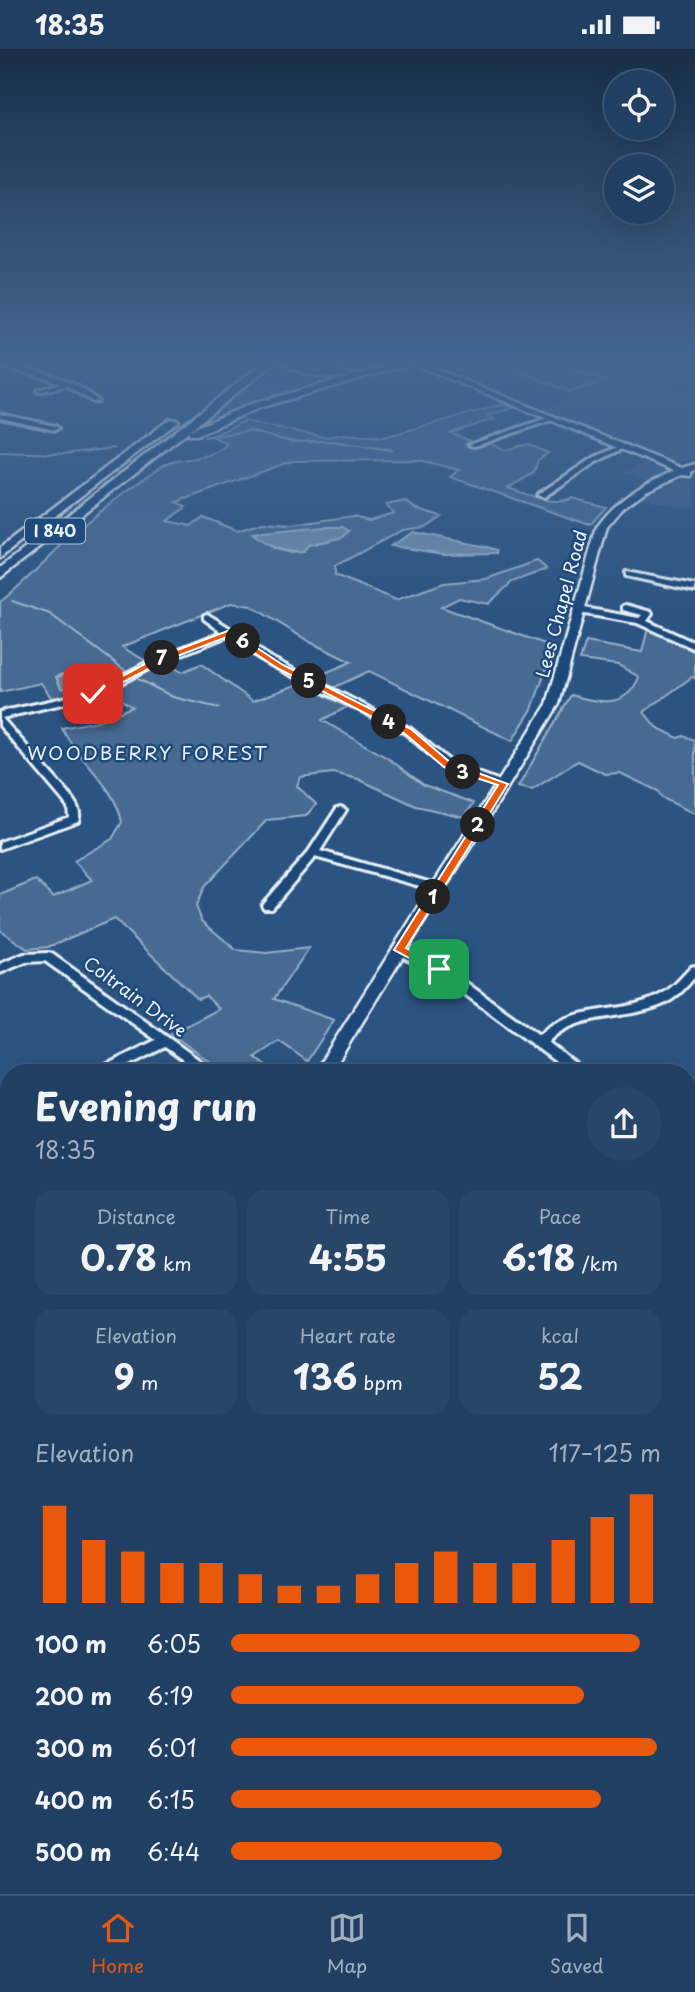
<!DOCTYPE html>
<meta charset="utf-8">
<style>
:root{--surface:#203f62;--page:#284668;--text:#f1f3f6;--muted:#a2afbe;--line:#3d5877;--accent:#ea580c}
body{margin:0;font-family:"Playpen Sans",sans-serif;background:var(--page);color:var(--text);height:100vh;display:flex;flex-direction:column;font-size:26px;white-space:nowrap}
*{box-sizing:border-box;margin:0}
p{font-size:23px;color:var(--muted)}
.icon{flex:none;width:38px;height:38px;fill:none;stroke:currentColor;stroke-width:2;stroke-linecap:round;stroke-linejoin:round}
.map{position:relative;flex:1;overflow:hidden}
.sheet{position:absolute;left:0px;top:1015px;width:696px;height:831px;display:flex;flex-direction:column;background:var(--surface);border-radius:28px 28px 0 0;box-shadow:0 7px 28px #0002,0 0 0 2px var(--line)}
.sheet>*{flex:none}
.fabs{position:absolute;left:604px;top:21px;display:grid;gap:14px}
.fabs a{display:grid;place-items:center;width:70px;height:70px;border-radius:50%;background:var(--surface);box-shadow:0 7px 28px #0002,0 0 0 2px var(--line);font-size:35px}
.pin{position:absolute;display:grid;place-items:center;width:60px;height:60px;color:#fff;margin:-30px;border-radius:14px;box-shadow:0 4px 10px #0006}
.km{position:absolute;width:35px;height:35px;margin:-18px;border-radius:50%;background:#222;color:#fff;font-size:19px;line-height:35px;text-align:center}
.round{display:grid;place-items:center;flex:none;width:74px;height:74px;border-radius:37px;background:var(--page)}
.overview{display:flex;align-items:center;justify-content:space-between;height:119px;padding:0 35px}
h1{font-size:38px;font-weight:700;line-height:52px}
.figures{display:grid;grid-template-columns:repeat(3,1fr);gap:10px;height:119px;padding:7px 35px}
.figures div{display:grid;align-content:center;border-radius:18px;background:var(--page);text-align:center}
.figures b{font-size:35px;font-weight:700}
.figures small{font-size:19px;font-weight:400}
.figures p{font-size:19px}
.chart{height:196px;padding:14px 35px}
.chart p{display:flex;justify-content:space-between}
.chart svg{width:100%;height:126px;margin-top:7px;stroke:var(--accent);stroke-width:6}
ul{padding:0 35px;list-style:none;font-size:23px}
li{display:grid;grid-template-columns:112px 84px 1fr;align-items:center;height:52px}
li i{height:18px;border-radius:9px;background:var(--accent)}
.status{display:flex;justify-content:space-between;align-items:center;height:49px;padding:0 35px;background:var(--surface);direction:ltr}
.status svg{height:19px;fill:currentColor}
.tabs{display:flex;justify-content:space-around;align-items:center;height:98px;border-top:2px solid var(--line);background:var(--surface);font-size:19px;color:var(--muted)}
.tabs a{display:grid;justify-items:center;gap:4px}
.tabs .current{color:var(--accent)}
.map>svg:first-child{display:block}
.built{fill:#3a608b}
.green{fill:#476b93;stroke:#98aec6;stroke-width:2;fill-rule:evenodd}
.water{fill:#708ead;stroke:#a0b6cb;stroke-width:2}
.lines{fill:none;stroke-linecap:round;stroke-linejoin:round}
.stream-far1{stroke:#a0b6cb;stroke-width:2}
.stream{stroke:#a0b6cb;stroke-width:4.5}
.minor-casing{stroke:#e8f1f8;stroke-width:6}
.major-casing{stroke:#e8f1f8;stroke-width:5}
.highway-casing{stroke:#e8f1f8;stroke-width:5}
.minor{fill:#1f4a7a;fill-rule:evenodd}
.major{fill:#1f4a7a;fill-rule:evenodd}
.highway{fill:#1f4a7a;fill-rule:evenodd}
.route{fill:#ea580c;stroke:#fff;stroke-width:2}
.labels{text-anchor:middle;stroke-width:5;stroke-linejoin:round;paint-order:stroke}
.shield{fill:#1f4a7a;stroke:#acbfd2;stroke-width:2}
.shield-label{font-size:16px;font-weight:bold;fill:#e8f1f8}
.street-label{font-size:18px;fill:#e8f1f8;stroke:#1f4a7a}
.neighbourhood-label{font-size:19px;letter-spacing:2px;fill:#e8f1f8;stroke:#1f4a7a}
</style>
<div class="status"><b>18:35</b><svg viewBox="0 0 49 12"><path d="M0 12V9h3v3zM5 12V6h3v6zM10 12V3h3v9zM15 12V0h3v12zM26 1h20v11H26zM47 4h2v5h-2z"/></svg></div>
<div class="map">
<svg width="695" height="1845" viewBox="0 0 695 1845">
<rect width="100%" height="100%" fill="#2b5482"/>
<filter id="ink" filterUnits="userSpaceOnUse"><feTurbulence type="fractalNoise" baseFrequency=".0143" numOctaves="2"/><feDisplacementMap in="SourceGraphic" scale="14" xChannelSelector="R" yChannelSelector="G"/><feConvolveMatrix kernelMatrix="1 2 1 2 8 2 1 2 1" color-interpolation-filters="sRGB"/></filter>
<g filter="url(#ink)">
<path class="built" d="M516,314H569L604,327L622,321L659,328L695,349V411L678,414L540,359L571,349L502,318Z
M651,413L667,422L646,431L621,422Z
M687,429L695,433V456L685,459L641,449L678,430Z
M9,1160V1229L2,1222L0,1211V1165Z"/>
<path class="green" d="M276,314H283L305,323L359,327L193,380Z
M292,314H390C361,323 320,331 292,314Z
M530,314H558L607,332L571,343L511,319Z
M504,355L513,359L487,367L494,370L451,384L470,392L465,395L476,399L488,394L505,401L528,395L548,404L538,411L534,424L508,439C528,445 553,458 572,449L606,458L590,476L450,428L459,421L419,411L292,412L177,453L186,458L167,472L191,477L203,468L237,482L262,474L292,476L353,467L369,471L394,464L386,456L405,452L415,459L441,467L425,478L402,481L335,517V526L396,551L444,534L486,530L537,512L547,520L512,533L488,555L459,549L441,558L554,598L532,660L512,692L369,622L333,639L313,629L351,613L310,593L251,557L231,554L122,598L146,612L94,640L53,651L41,634L0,643V553C29,531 52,503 80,479C105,457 134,436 162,417C177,407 207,414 227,395L212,387L244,372L324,388L345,385L384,388ZM349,482L343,488L308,496L303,503L290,504L275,500L254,487ZM76,622L94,632L71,640L61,639L59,626Z
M648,579L695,603V629L692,628L644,663L656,678L678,689L683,687L695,691V765L662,749L658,742L620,724L605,725L578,712L532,741L518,738L571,646C598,654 627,660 639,628L618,616L580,611L586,593L642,603Z
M164,613L182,623L201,615L253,652L301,634L347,658L322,671L389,710L424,736L474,754L464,768L416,757L358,730L333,724L300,728L297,737L316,755L306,767L267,771L204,838L196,857L202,872L236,901L266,904L309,899L274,950L334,971L307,1012L279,992L255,1008L275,1024H226L171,985L219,960L206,947L198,950L114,870L48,898L27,900L0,881V846L36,831L53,848L92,831L74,812L112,790L122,773C114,734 79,714 62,679L98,672L132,658L109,643Z"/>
<path class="water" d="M325,478H343L349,482L343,488L308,496L303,503C284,504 266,498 252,485Z
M413,483L487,498L497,501V504L444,505L390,497Z
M76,622L94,632L71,640L61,639L56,628Z"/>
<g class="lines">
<path class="stream-far1" d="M204,388L249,382L292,393L332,392L392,401
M0,403L63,405L114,399
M12,552L50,565L126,622
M138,630L173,648L219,659"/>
<path class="stream" d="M688,1595L695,1594"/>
<g class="minor-casing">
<path id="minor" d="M0,314C35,321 71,327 98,352L93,353L67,337L38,343V341L61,334L36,326L0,318Z
M0,365L55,377L58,379L55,381L0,369Z
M553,367L556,369L555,370L475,397L469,396Z
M622,396L628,397L596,413L544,448L537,446L591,410Z
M626,523L695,536V542L626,527Z
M626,556L651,563L652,565L647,572L695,594V600L637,574L579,564L575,561L579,558L639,569L642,566L623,561V557Z
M207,565L233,581L269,608L411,680L452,714L508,735L503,738L499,737L444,718L405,684L263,612L228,587L162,613L96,647L2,669L69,745C75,754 82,761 78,772L0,800V793L69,768L68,758L61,749L0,677V663L90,643L156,609L222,583L204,570V566Z
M341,758L346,761L320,802L442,837L444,839L442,841H434L315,808L272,859H264L262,856L264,853L309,802L337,759Z
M399,897L443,917L539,986C569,955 621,966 658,947C671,941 681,929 691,918L695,917V928C686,938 678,948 666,954C629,972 577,962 548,993L587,1024H571L435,923L395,904L393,901Z
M48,904L52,905L217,1024H201L165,998L113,1024H95L96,1021L156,991L45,912L26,913L0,924V915L24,905Z
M9,1064V1075L0,1078V1067Z
M688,1095L695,1098V1110L688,1107Z
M0,1391L9,1397V1417L0,1411Z
M695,1490V1512L688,1516V1494Z
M375,1838H400L397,1845H372Z"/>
</g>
<g class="major-casing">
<path id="major" d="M411,314H421L682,419L695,415V421L691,423V427L682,426L646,442L624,458L607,478L559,655L331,1024H314L547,655L597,478C617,450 642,435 674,422Z
M9,1513V1546L0,1550V1517Z
M336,1838H367L370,1845H339Z"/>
</g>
<g class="highway-casing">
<path id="highway" d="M263,314H274L190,381L251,355L399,314H414L259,359L197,386H189V382L0,529V519Z
M283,314C291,314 346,322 351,325C335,335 298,324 283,314Z
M170,370L179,372L0,509V499Z"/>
</g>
<use href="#minor" class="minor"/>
<use href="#major" class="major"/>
<use href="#highway" class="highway"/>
</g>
</g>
<linearGradient id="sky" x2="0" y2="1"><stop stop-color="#182e48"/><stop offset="0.55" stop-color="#446792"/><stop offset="1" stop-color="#446792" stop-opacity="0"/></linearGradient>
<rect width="695" height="572" fill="url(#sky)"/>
<path class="route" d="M230,581L283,616L411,680L451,714L508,735L406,899L443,917V923H435L394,901L498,736L444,718L404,684L277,619L229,587L162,613L96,647L89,645L156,609Z"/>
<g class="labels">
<rect class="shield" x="25" y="469.5" width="60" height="25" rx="5"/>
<g class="shield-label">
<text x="55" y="488">I 840</text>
</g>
<g class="street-label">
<text transform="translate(562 555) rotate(-75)" y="6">Lees Chapel Road</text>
<text transform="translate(135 948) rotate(36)" y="6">Coltrain Drive</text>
</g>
<g class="neighbourhood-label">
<text x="148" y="711">WOODBERRY FOREST</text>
</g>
</g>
</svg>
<div class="fabs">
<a><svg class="icon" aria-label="locate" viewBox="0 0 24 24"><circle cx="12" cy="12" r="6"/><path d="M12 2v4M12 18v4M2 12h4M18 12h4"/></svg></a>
<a><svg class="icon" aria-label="layers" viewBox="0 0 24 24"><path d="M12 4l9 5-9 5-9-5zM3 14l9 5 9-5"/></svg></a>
</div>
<div class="pin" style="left:439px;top:920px;background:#1e9e55"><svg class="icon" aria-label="arrive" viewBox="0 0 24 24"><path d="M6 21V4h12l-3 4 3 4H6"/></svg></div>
<div class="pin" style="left:93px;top:645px;background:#d93025"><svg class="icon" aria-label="check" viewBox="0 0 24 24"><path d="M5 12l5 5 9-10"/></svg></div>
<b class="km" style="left:433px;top:848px">1</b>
<b class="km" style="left:478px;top:776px">2</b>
<b class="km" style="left:463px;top:723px">3</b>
<b class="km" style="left:389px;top:673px">4</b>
<b class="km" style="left:309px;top:632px">5</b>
<b class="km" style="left:243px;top:592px">6</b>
<b class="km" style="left:162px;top:609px">7</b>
<section class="sheet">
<div class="overview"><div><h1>Evening run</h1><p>18:35</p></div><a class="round"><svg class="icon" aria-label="share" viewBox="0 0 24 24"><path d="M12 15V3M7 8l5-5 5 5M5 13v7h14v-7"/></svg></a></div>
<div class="figures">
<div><p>Distance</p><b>0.78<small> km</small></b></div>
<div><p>Time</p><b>4:55</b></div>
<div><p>Pace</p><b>6:18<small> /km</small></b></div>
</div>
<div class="figures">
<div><p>Elevation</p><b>9<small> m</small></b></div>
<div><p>Heart rate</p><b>136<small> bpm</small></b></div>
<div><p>kcal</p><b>52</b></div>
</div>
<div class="chart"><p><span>Elevation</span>117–125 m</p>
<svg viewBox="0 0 160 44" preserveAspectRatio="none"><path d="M5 44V10M15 44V22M25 44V26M35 44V30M45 44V30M55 44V34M65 44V38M75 44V38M85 44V34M95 44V30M105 44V26M115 44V30M125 44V30M135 44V22M145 44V14M155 44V6"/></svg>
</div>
<ul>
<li><b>100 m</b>6:05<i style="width:95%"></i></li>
<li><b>200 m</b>6:19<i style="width:82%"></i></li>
<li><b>300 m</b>6:01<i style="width:99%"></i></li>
<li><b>400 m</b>6:15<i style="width:86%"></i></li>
<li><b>500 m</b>6:44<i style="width:63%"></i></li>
</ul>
</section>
</div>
<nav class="tabs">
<a class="current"><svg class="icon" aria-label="home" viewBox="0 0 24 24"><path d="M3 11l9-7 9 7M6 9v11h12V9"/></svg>Home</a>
<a><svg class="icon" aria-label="map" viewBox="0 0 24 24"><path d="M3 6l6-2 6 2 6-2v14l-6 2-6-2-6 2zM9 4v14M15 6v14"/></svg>Map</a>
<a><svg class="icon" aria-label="saved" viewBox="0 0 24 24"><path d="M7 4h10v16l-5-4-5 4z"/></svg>Saved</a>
</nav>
